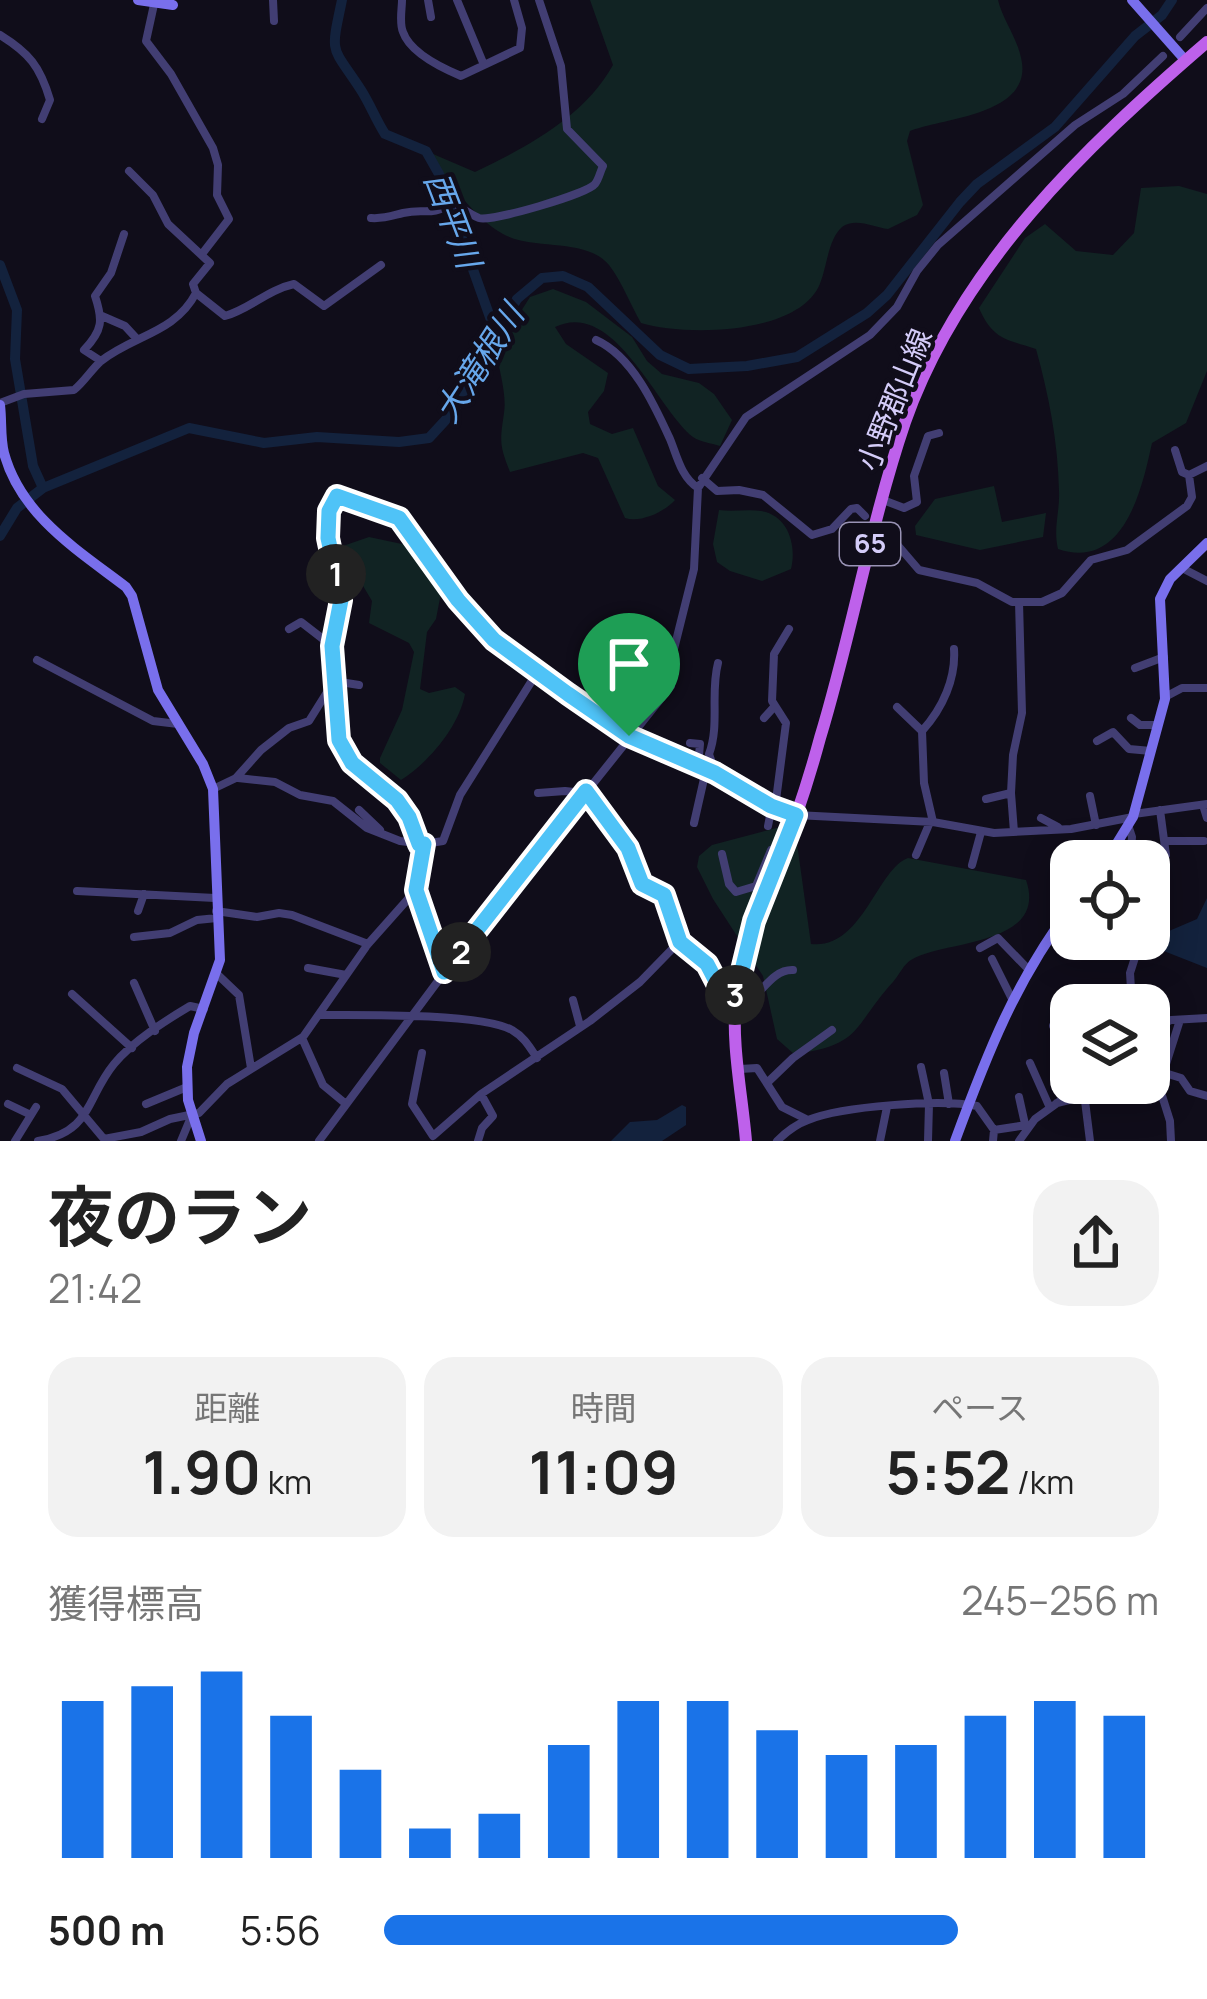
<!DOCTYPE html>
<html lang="ja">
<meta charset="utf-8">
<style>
:root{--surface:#fff;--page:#f2f2f2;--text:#222;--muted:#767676;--accent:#1a73e8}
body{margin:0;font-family:Manrope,"Noto Sans JP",sans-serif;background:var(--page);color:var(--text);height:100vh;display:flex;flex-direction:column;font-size:45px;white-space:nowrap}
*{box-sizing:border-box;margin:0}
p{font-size:39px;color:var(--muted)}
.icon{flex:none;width:66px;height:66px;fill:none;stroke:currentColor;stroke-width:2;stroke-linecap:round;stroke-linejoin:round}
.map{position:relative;height:1141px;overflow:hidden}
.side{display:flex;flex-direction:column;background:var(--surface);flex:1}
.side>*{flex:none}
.buttons{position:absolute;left:1050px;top:840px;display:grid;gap:24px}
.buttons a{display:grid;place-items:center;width:120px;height:120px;border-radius:24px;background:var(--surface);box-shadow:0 6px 30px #0003;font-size:60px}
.pin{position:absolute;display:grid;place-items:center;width:102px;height:102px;color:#fff;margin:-123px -51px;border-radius:50% 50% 50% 0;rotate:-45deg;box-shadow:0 0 12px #0007}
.pin .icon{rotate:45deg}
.km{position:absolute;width:60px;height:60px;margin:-30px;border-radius:50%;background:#222;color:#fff;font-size:33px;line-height:60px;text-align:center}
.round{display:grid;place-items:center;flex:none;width:126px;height:126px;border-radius:36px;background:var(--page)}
.headline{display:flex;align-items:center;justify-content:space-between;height:204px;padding:0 48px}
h1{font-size:66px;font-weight:700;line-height:90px}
.metrics{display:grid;grid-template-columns:repeat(3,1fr);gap:18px;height:204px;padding:12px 48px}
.metrics div{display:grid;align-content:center;border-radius:30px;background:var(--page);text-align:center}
.metrics b{font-size:60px;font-weight:700}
.metrics small{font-size:33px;font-weight:400}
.metrics p{font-size:33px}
.chart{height:336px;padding:24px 48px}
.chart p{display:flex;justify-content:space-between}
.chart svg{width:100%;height:216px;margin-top:12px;stroke:var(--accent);stroke-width:6}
ul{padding:0 48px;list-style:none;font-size:39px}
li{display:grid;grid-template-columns:192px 144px 1fr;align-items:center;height:90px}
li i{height:30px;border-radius:15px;background:var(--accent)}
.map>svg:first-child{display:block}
.green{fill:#112323}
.water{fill:#13223d}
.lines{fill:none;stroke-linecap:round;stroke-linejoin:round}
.river{stroke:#13223d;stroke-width:10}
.street{stroke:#423e73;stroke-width:8}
.secondary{stroke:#796fec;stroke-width:10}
.primary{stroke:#be61eb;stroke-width:12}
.route-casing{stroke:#fff;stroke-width:24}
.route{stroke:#4fc3f7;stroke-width:15}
.labels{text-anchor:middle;stroke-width:9;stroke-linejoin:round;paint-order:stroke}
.shield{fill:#100d1a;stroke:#9993b5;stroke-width:3}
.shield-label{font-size:27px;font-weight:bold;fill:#d4ccf8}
.street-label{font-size:30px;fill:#d4ccf8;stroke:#100d1a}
.water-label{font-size:33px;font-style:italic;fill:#67a7eb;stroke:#100d1a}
</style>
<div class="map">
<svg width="1207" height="1141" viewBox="0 0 1207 1141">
<rect width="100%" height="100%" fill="#100d1a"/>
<path class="green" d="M590,0H998C1003,21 1019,40 1022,63C1029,115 943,118 910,131L907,141L923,205L917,215L888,229C874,227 855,217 842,227C827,240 827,271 818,288C793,335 684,336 641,323C630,304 622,282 609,265C586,237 533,251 503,234C474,218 453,184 430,161L433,154L475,172C527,147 584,117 613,65Z
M1179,186L1207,194V371L1186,423L1152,443C1142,489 1124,571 1058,549C1053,528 1060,512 1059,491C1058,442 1049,396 1036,349C1006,339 993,340 979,308L1025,238L1045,224L1076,251L1113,255L1134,233L1141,188Z
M553,289L586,302L632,337L647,361L662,374L699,383L714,394L732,420L720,446C711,443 700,442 693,437C656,407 614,298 555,327L566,344L608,373L604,391L588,412L590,424L612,434L633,428L658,486L675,500C664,512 641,523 625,518L598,458L583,453L510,472C499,444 500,441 504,413C507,395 499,369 496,351L530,297Z
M994,486L1002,522L1046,513L1043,537L980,550L916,535L915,526L935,499Z
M719,510C733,512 748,509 761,511C788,515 797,545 791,569L762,581L730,571L717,562L713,544Z
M369,537L416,547L441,593L436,619L427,632L420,689L429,693L455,687L465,694C459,727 428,763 401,780L380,763V758L402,710L414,652L409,643L369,623L372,601L359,579L339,557L343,546Z
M788,825L795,829L811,944C862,950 877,869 908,858L1026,880C1049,947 942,940 911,960C904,964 899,975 893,982C852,1027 863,1045 794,1054L777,1039L763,976L713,899L697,867L699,856L712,845Z"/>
<path class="water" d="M1207,898V968L1151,946L1155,937L1197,919Z
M682,1105L686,1107V1125L662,1141H611L630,1122L657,1120Z"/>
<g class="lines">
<path class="river" d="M342,0C330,57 331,44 361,90C370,104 376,120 385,134L426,151L439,174L496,334
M0,265L17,310L15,359L33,466L43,488
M0,536L17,508L43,488L189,428L264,443L317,437L399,442L429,438L453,412L517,299L542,278L563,276L588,287L660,355L689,369L747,366L797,357L867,313L887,295L960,202L977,184L1055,127L1135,36L1162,15L1172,0"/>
<path class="street" d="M155,0L146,41L171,74L213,148L218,165L217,195L229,219L202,254
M273,0L274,21
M402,0C402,9 399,23 403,32C410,53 442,68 461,76L520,48L522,28L514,0
M428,0L431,17
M457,0L484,65
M0,35C29,53 40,66 50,100L42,119
M1180,37L1207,8
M371,218C384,219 391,216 403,213C427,208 428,217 454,203C462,208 471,215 479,218C492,222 587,194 595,184C599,179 600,172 603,166L567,129L561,66L539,0
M196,293L225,316C250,309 267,290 294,284L324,306L381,265
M102,316L125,326L137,339
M596,340C632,356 654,404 670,439C677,456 681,477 698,488
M101,361L84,350C103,330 103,320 95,296L111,273L124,234
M0,403L24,394L74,390C84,382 91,370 101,361C134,335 175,333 196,293L193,284L210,263L168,224L153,195L129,171
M1175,450L1182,472L1189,475
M702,478L717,491L739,490L763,495L812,535L832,529L851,509L857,508L865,516
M883,500L904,508L917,502L914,476L928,436L939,433
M889,535L919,570L977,583L1012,602H1042L1062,593L1091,560L1127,550L1187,506L1192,497L1189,475L1207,466
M1182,568L1207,581
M289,629L301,622L332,646
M37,660L153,721L178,724
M1135,668L1164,657
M359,685L334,681L341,746L353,763L397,800L409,817L419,844
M1165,697L1182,688H1207
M897,707L922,731L924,783L933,822
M764,718L774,707
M1131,718L1140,725H1158
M922,731C943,708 956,678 954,649
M1097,741L1113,732L1129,749L1151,751
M690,743L700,744L698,767
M715,772L709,754C720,725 710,693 718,663
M238,778L275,782L300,795L333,801L367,828L400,841L424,844L443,841L460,795L538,671
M213,789L236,778L261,750L289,728L309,721L334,681L332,646L341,600L328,538L329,511L337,496L399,518L458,600L509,652L629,736L715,773L771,806L796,815L933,822L994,833L1071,829L1133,817
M538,793L565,791L591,794L628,848L642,884L664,895L679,942L707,964L723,991L736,995
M1011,793L1013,755L1022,713L1019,602
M1090,796L1096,825
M986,799L1011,793L1014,832
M1203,805L1207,818
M775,808L786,723L772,701L774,654L789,629
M359,810L380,830
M1160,810L1166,855
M1134,814L1207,804
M1041,818L1058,827
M694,823L706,770
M768,826L772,806
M1129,828L1132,837L1130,861
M1165,841H1204
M722,854L729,884L736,892L756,886L771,850L781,854
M916,855L930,822
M972,865L981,832
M416,890L444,970
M77,891L215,898
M138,911L144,894
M216,911L257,917L279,913L292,915L368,944
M134,937L170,933L197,920L217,918
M980,948L998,938L1028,969
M992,959L1012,999
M308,968L346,975
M218,975L239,995L251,1068
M134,983L155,1031
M72,994L132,1048
M573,1000L580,1026
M1132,1005L1130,973L1141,939
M736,1009C759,1002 769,969 793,970
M320,1015C360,1015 480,1013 512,1030C524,1037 529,1046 537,1058
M1053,1026L1065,1025L1071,1058
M1149,1031L1171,1020L1207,1018
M302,1038L323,1085L346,1104
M422,1053L412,1104L433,1136L481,1094L590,1021L640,982L679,942
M1030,1063L1050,1108
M921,1067L929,1104L928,1141
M17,1068L62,1089L104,1139L141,1132L170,1119L199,1113L227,1084L303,1037L368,944L416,890L424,844
M1149,1068L1181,1078L1190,1091L1207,1096
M740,1069L757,1068L782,1107L806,1119
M944,1073L949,1104
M768,1082L793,1058L832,1030
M1087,1083L1085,1101L1090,1141
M1019,1097L1025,1124
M1057,1103L1085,1096
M8,1104L31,1115
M146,1104L187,1087
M994,1130L1027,1125
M15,1141L36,1107
M38,1141C92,1132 86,1098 114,1064C133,1041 165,1021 190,1006L204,1009
M181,1141L191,1117
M319,1141L470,938L671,686L674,649L694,569L698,488L746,417L870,335L897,307L917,271L938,245L1075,125L1123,94L1163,56
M478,1141L482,1128L493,1116L481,1094
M777,1141C785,1133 797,1124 808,1120C843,1106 940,1099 977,1106L994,1130L993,1141
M880,1141L887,1107
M1019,1141L1035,1119L1085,1083
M1171,1141L1170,1121L1159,1086L1180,1020"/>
<path class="secondary" d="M138,0L173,5
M1132,0L1186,61
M0,405C2,421 0,437 4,453C21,516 79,551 126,587L132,596L158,690L203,764L213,789L220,960L194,1033L187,1067L188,1100L201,1141
M1106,861L1133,817L1165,699L1160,599L1170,579L1207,543
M955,1141C987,1054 1015,982 1071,907"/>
<path class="primary" d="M746,1141C742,1094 731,1043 736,996C742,933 775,875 796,816C805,790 813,764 820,738C852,633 870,525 905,422C960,266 1085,147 1207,42"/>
</g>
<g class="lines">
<g class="route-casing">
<path id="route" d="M337,496L399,518L458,600L494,640L568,694L629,736L715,773L771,806L796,815L754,921L736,995L719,987L707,964L680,942L664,895L642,884L628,848L586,791L444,972L416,890L424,844H419L409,817L397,800L352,763L339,740L332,646L341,600L328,538L329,511Z"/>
</g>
<use href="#route" class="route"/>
</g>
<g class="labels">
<rect class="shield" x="840" y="523" width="60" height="42" rx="9"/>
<g class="shield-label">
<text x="870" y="553">65</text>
</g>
<g class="street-label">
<text transform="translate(895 400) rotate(-68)" y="10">小野郡山線</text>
</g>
<g class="water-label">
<text transform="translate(453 220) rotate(69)" y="12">西平川</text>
<text transform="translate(479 363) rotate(-57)" y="12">大滝根川</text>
</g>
</g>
</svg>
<div class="buttons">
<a><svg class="icon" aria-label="locate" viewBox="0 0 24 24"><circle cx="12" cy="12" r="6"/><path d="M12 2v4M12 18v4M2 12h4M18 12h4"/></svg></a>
<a><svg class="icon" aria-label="layers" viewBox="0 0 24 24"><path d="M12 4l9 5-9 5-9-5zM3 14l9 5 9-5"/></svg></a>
</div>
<div class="pin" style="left:629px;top:736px;background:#1e9e55"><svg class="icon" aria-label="arrive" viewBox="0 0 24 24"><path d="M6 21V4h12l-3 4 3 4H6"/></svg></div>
<b class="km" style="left:336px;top:574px">1</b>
<b class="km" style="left:461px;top:952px">2</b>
<b class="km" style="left:735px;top:995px">3</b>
</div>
<section class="side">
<div class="headline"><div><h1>夜のラン</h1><p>21:42</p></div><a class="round"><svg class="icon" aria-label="share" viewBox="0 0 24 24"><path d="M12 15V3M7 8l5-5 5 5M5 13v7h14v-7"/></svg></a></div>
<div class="metrics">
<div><p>距離</p><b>1.90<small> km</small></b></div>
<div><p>時間</p><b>11:09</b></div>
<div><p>ペース</p><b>5:52<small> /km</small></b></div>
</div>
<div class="chart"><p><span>獲得標高</span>245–256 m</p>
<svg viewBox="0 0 160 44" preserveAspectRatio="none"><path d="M5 44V12M15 44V9M25 44V6M35 44V15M45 44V26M55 44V38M65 44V35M75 44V21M85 44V12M95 44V12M105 44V18M115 44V23M125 44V21M135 44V15M145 44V12M155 44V15"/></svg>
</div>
<ul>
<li><b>500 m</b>5:56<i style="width:74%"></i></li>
</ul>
</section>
